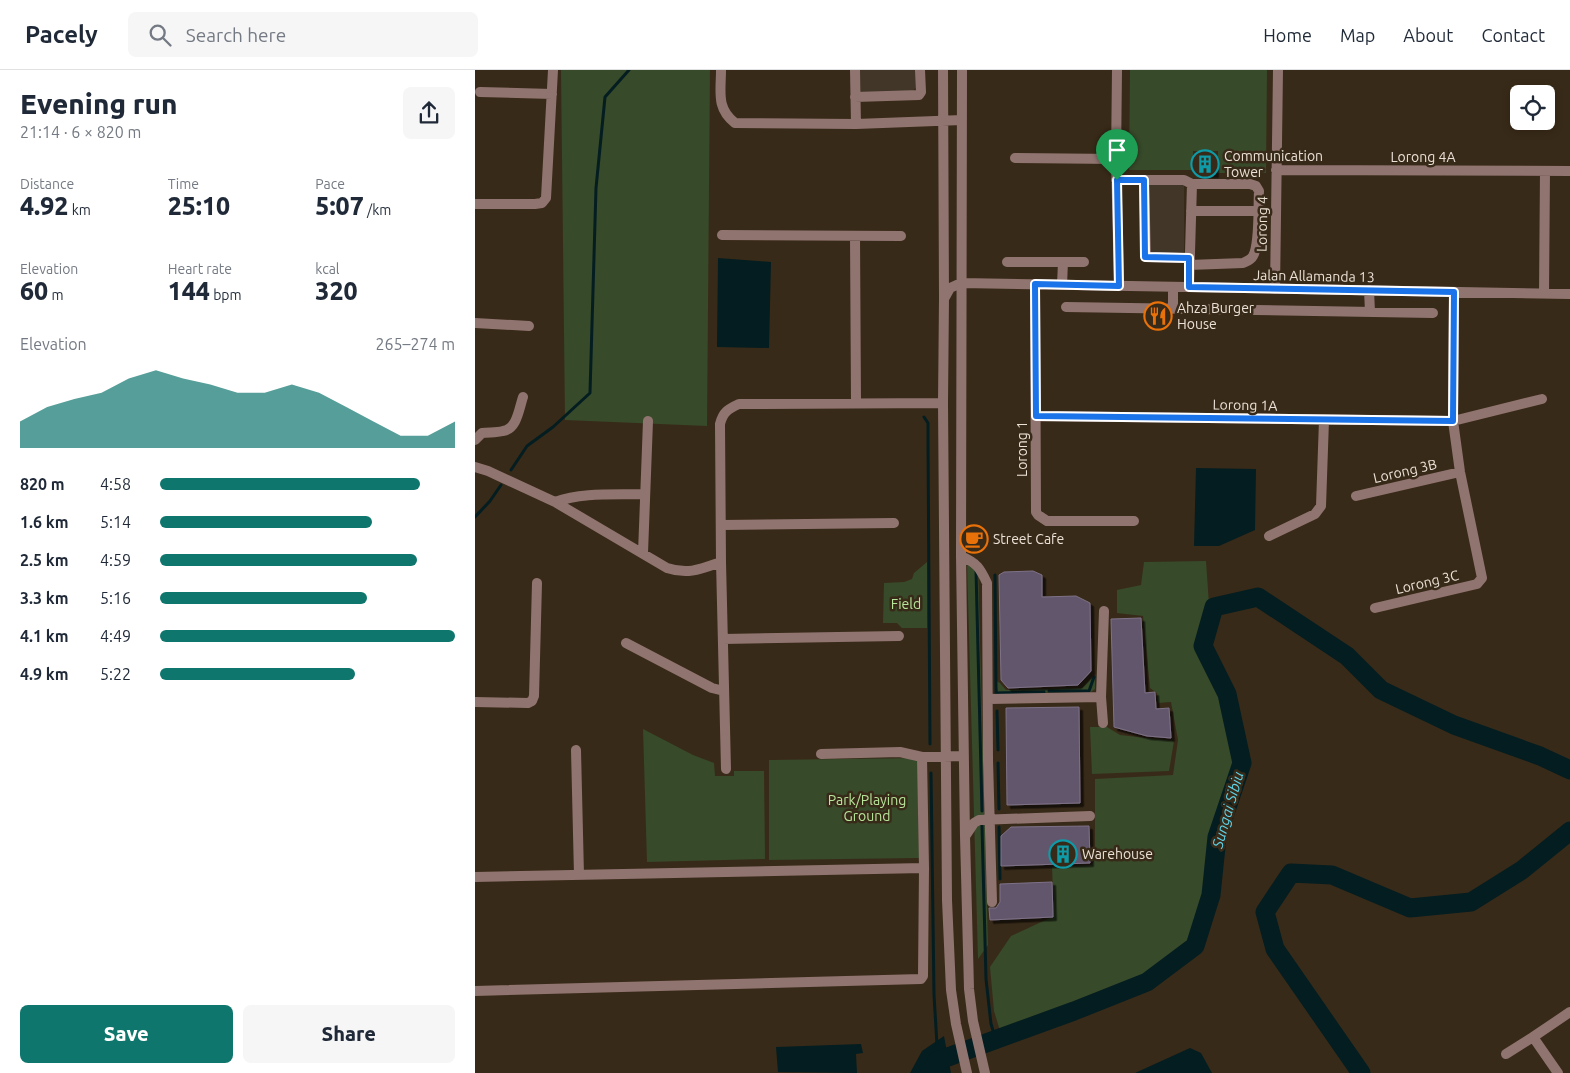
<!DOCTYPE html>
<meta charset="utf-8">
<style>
:root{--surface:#fff;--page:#f6f6f7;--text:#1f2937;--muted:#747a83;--line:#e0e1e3;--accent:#0f766e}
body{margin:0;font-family:Ubuntu,sans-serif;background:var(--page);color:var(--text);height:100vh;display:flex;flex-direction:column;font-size:19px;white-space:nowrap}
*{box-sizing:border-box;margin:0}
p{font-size:16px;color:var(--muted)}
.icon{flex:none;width:28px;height:28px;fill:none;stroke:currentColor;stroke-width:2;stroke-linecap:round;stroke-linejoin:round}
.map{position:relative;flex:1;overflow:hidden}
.drawer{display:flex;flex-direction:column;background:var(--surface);width:475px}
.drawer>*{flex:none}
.tools{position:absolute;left:1035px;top:15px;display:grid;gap:10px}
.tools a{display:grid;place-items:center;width:45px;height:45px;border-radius:8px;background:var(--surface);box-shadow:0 2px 8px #0003;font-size:25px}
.pin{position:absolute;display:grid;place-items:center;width:42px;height:42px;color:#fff;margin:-51px -21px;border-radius:50% 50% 50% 0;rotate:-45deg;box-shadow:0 0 5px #0007}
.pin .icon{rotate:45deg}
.round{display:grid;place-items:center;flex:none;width:52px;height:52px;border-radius:8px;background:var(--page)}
.head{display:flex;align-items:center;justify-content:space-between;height:85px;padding:0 20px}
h1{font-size:28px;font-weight:800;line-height:38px}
.figures{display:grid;grid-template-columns:repeat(3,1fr);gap:8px;height:85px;padding:5px 20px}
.figures div{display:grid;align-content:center}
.figures b{font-size:25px;font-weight:800}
.figures small{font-size:14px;font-weight:400}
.figures p{font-size:14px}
.chart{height:140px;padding:10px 20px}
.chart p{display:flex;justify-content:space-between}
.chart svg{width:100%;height:90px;margin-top:5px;fill:var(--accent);opacity:.7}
.cta{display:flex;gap:10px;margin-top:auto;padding:10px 20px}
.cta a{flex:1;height:58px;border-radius:8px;background:var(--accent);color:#fff;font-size:20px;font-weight:800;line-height:58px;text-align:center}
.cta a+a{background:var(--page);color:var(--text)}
ul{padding:0 20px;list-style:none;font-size:16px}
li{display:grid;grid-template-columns:80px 60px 1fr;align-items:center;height:38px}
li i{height:12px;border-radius:6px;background:var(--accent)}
header{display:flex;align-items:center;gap:30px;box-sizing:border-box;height:70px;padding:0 25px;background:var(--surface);border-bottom:1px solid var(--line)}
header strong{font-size:24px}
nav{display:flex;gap:28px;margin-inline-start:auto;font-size:18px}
.search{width:350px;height:45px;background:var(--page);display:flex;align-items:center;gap:12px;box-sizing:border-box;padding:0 18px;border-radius:8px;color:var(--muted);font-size:19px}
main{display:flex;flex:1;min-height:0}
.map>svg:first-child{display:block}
.commercial{fill:#413627}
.green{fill:#374a2a}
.water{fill:#041d21}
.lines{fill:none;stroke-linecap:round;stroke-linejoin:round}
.stream{stroke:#041d21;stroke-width:3}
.river{stroke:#041d21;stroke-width:19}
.building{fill:#62566c;stroke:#7e7288;filter:url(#shadow)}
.minor{stroke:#907470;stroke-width:10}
.route-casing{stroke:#fff;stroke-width:10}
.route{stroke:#1a73e8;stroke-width:6}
.labels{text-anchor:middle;stroke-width:5;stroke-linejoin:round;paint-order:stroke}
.poi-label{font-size:14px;fill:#ebe1d6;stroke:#382a18;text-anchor:start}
.street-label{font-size:14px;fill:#ebe1d6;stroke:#382a18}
.park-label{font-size:14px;fill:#b7e59b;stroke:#382a18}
.water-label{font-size:15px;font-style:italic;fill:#5dd3e9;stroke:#382a18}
</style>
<header>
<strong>Pacely</strong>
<div class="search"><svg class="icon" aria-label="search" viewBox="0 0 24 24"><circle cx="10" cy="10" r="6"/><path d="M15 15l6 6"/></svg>Search here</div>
<nav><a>Home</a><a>Map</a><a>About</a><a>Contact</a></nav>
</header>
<main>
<section class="drawer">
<div class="head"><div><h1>Evening run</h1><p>21:14 · 6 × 820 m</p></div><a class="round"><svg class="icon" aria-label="share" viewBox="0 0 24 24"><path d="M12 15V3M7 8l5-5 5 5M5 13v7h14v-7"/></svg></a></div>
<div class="figures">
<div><p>Distance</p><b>4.92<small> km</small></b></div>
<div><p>Time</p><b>25:10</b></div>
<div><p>Pace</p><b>5:07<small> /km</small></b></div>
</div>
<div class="figures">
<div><p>Elevation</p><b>60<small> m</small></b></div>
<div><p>Heart rate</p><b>144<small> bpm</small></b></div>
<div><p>kcal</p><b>320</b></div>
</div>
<div class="chart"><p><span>Elevation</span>265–274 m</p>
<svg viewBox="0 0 160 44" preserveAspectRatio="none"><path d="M0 44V31L10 24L20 20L30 17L40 10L50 6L60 10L70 13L80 17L90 17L100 13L110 17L120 24L130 31L140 38L150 38L160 31V44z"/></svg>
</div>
<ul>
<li><b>820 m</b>4:58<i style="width:88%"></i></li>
<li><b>1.6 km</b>5:14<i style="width:72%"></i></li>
<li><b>2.5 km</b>4:59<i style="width:87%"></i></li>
<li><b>3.3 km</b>5:16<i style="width:70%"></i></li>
<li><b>4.1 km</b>4:49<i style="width:100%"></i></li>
<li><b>4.9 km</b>5:22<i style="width:66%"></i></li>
</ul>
<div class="cta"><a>Save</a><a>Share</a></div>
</section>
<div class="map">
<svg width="1095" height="1003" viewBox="0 0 1095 1003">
<defs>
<filter id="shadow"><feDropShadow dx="3.5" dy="3.5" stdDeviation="0" flood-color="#0009"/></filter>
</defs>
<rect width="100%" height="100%" fill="#382a18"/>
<path class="commercial" d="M381,0H443V16L434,24L381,25Z
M673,109H709V182L672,183Z"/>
<path class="green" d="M86,0H235L232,356L90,350Z
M655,0H792L791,103H743V81H718V100H654Z
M731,491L734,534L724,578L746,624L764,691L738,762L731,821L715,872L672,904L526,964L519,941L515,897L536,866L579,846L577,797L617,795L620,789V709L698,705L703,670L696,632L683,633L682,623L675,618L668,546L642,543V520L666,515L669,492Z
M452,492V558H427L422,553H408L409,513L429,512L437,509L439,503Z
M492,493L503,496L513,875L503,889Z
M616,609H620V619L616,622L527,623L523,622L521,611L525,613L531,620L607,618Z
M615,657H632L645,665L699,671L694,701L617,704Z
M168,659L218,685L239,693L240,706H259V701H289L290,789L172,792Z
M443,688L444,788L294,790V690Z"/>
<path class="water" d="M243,188L296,192L294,278L242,277Z
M721,398L781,399L780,460L744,476H719Z
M469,966L476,1003H435L447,981Z
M386,974L388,983L381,984L382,1003L303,1002L301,977Z
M715,978L726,983L737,1003H660Z"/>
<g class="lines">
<path class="stream" d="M449,347L453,353V371L455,674
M36,400L52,376L78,357L115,323L121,118L130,27L154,0
M0,447L15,431L26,415
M501,500L507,741
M520,505L521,623L569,622
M574,621H614L619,607
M522,641L523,680
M523,693L524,739
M456,703L459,925L462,975
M507,756L511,909L516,954L521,970
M524,757L525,809"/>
<path class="river" d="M455,1003L462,991L599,941L672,912L720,876L736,825L742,767L767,693L752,624L728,576L739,537L783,527L872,586L906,620L979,655L1065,686L1095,700
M886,1003L800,879L790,842L816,803L857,805L935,838L996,832L1047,800L1095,761"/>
</g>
<path class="building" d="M721,85H740V104H721Z
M558,501L567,505V527L601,526L615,533L616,601L603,615L533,618L526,610L524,505L529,502Z
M666,548L670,623L680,622L681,639L694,638L696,668L672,666L639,657L636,549Z
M604,637L605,733L532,735L531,638Z
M614,756L615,793L526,796V766L536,757Z
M577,812L578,847L515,850L514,838H521L525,832V814Z"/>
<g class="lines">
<path class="minor" d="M246,0C246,22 241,38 260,53L381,54L487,50
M380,0L381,54
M468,0L469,228L468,333L472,830L476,920L481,954L492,1003
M487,0L486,486L490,766L494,919L498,951L510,1003
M642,0L641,89L644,216
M5,22L77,24
M380,27L444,25L446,22L445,0
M540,88L641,89
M801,100L1095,101
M641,110H709L717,114L714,217
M669,110L671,187L714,188
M0,134H60L67,133L71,128L78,0
M716,141H783
M247,165L426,166
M380,166L381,333
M532,192H609
M714,195L768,193C772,191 776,190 778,186C785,174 783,137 784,121L781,116L775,114H717
M560,214L561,442L563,445L572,451H659
M587,215L588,192
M698,217V239
M800,219L803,0
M894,220L895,242
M1069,224L1070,101
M470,227L475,218L486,213L1095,224
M591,237L958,243
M0,253L54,256
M561,346L978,351L1067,329
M0,370L7,363C14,362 21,363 28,361C42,359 44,339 48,327
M0,397L13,401L80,432L192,498C213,505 226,499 246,492
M881,426L985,402
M80,432C108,422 140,425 170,424
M247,455L419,453
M794,466L840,444L846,436L849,350
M168,483L173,351
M486,486C502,493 505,498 512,513L513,690L517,832
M900,538L1002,514L1007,508L985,402L978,351L979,222
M248,569L424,566
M151,573L237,618L249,621
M514,629L626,627
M0,632L53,633L57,631L59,626L62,513
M628,653L626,627L629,541
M101,680L104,805
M447,687L489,686
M251,699L246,492L245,354C248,342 253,339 264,334L468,333
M491,765L499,753L504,750L615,746
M0,807L449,798
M0,921L446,909L448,906L449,798L447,687L425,682L346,684
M1031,984L1058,967
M1083,1003L1058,967L1095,942"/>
</g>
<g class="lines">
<g class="route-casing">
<path id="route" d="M642,110H669L670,187L714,188V217L979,222L978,351L561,346L560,214L644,216Z"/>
</g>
<use href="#route" class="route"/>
</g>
<defs>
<g id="building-ring" transform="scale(1.4375)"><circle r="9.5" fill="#382a18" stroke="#0f9aa8" stroke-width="1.5"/><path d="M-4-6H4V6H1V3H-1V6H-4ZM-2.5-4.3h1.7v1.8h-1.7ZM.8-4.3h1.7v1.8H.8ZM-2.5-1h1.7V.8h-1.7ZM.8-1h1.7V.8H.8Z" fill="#0f9aa8"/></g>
<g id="restaurant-ring" transform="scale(1.4375)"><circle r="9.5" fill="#382a18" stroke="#e8710a" stroke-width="1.5"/><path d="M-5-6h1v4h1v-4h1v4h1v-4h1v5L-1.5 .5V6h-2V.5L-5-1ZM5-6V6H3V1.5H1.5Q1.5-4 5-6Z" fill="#e8710a"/></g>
<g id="cafe-ring" transform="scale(1.4375)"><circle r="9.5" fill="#382a18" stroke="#e8710a" stroke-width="1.5"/><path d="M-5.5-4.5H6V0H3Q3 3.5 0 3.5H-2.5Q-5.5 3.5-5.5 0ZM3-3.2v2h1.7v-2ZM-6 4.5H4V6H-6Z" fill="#e8710a"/></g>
</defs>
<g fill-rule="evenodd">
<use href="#building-ring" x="730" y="94"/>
<use href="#restaurant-ring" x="683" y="246"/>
<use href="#cafe-ring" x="499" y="469"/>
<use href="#building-ring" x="588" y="784"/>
</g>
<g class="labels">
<g class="poi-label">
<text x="749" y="91">Communication<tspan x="749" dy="16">Tower</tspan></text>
<text x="702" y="243">Ahza Burger<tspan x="702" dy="16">House</tspan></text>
<text x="518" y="474">Street Cafe</text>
<text x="607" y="789">Warehouse</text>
</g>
<g class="street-label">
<text x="948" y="92">Lorong 4A</text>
<text transform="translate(787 154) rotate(-89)" y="5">Lorong 4</text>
<text transform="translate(839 206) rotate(1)" y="5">Jalan Allamanda 13</text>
<text transform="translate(770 335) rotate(1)" y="5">Lorong 1A</text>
<text transform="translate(547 379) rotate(-90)" y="5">Lorong 1</text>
<text transform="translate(930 401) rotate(-13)" y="5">Lorong 3B</text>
<text transform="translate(952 512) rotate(-13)" y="5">Lorong 3C</text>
</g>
<g class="park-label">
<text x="431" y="539">Field</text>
<text x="392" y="735">Park/Playing<tspan x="392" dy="16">Ground</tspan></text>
</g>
<g class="water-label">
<text transform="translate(753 740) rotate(-74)" y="5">Sungai Sibiu</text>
</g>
</g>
</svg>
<div class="tools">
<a><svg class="icon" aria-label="locate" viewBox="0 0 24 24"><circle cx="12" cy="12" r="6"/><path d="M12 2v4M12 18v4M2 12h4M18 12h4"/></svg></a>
</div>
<div class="pin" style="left:642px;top:110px;background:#1e9e55"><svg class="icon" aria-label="arrive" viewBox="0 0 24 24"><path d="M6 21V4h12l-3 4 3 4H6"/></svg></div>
</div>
</main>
